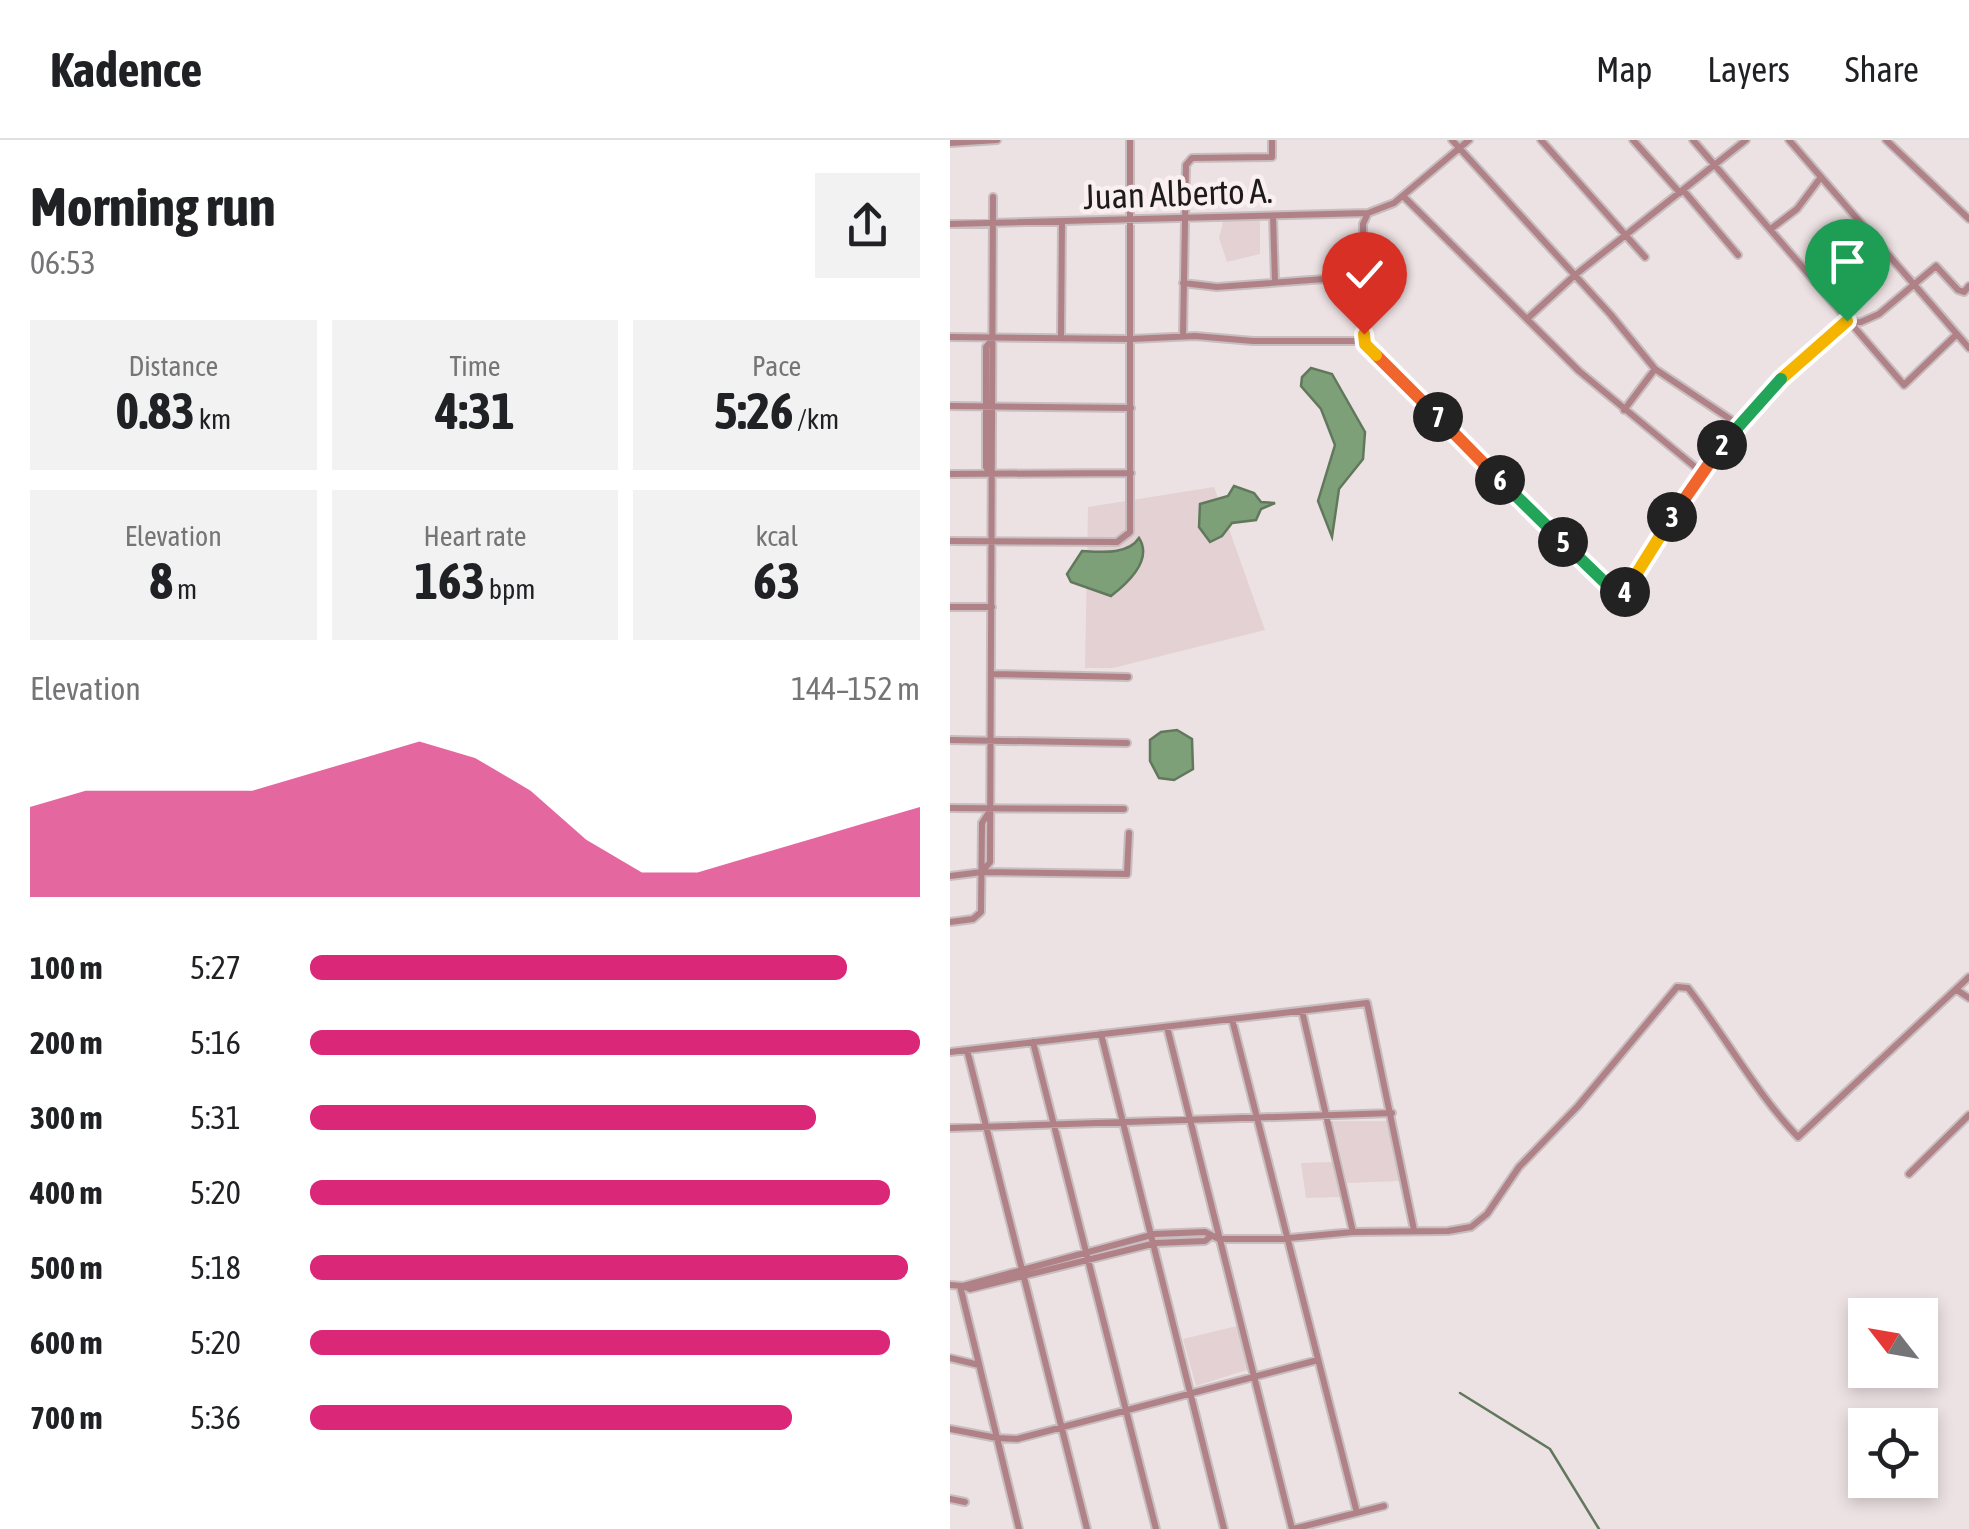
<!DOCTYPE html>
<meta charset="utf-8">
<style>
:root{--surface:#fff;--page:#f2f2f2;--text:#202124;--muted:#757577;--line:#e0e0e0;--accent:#db2777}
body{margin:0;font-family:"Asap Condensed",sans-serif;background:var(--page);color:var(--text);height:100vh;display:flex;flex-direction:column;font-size:38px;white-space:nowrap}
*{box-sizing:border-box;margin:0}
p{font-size:32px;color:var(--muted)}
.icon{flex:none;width:55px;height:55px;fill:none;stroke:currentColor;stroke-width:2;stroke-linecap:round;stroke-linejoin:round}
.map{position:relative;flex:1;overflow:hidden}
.panel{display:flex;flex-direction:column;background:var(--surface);width:950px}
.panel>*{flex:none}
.needle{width:65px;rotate:301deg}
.controls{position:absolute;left:898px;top:1158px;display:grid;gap:20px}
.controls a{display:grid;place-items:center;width:90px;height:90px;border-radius:0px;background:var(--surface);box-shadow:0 5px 15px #0003;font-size:50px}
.pin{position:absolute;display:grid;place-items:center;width:85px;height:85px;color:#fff;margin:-102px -42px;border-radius:50% 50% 50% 0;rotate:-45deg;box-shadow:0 0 10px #0007}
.pin .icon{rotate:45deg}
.km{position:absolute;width:50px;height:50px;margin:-25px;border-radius:50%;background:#222;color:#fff;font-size:28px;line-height:50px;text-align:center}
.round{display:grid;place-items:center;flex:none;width:105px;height:105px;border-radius:0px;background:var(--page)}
.overview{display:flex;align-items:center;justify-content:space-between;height:170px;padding:0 30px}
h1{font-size:55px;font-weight:700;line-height:75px}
.stats{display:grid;grid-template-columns:repeat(3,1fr);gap:15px;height:170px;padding:10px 30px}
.stats div{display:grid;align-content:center;border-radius:0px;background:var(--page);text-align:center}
.stats b{font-size:50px;font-weight:700}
.stats small{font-size:28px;font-weight:400}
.stats p{font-size:28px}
.chart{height:280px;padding:20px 30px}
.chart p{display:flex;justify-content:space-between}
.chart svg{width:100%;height:180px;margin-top:10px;fill:var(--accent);opacity:.7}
ul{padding:0 30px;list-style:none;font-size:32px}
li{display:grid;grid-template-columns:160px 120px 1fr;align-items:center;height:75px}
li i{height:25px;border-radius:12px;background:var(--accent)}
header{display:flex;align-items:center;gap:60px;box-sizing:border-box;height:140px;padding:0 50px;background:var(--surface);border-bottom:2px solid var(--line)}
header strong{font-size:48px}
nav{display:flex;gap:55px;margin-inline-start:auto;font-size:35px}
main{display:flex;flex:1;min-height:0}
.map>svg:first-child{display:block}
.built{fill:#e4d1d3}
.water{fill:#7ea079;stroke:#61785d;stroke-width:2.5}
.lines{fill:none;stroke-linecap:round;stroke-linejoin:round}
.stream{stroke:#61785d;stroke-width:2.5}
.minor-casing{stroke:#c8bebf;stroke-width:10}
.minor{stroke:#b08288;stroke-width:6}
.split-1-casing{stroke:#fff;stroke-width:20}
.split-2-casing{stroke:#fff;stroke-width:20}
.split-3-casing{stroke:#fff;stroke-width:20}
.split-4-casing{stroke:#fff;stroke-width:20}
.split-5-casing{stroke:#fff;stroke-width:20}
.split-6-casing{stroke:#fff;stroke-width:20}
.split-7-casing{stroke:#fff;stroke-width:20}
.split-8-casing{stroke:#fff;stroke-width:20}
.split-9-casing{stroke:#fff;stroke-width:20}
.split-1{stroke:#f5b400;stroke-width:12}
.split-2{stroke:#22a559;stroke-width:12}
.split-3{stroke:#f0652b;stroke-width:12}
.split-4{stroke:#f5b400;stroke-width:12}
.split-5{stroke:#22a559;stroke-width:12}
.split-6{stroke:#22a559;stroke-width:12}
.split-7{stroke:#f0652b;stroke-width:12}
.split-8{stroke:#f0652b;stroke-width:12}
.split-9{stroke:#f5b400;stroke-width:12}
.labels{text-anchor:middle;stroke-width:9;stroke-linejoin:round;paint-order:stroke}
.street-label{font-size:35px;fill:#1e1b1b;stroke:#faeff1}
</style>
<header>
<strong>Kadence</strong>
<nav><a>Map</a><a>Layers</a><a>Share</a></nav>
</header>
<main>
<section class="panel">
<div class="overview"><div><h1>Morning run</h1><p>06:53</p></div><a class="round"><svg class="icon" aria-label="share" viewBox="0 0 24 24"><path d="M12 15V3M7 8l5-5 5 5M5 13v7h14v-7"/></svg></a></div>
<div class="stats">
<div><p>Distance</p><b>0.83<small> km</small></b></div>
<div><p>Time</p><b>4:31</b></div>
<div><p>Pace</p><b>5:26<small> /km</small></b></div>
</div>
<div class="stats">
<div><p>Elevation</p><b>8<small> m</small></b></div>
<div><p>Heart rate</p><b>163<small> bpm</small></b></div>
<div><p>kcal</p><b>63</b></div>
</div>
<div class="chart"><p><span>Elevation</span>144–152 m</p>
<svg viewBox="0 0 160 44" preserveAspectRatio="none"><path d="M0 44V22L10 18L20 18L30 18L40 18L50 14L60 10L70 6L80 10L90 18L100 30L110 38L120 38L130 34L140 30L150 26L160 22V44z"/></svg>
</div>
<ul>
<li><b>100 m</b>5:27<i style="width:88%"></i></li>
<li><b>200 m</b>5:16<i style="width:100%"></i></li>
<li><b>300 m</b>5:31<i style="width:83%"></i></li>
<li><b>400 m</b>5:20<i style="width:95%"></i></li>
<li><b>500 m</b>5:18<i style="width:98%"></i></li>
<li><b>600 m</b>5:20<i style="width:95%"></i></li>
<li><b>700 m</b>5:36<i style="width:79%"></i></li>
</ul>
</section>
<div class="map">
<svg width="1019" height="1389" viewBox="0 0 1019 1389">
<rect width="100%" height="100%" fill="#ede2e3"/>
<path class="built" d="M274,78L310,79V114L277,122L269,98Z
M264,347L315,490L163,528H135L138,367Z
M383,981H438L450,1041L397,1043Z
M382,1022L391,1057L356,1058L351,1023Z
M291,1185L300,1229L246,1246L233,1199Z"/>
<path class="water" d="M361,228L382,234L415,292L413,319L389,349L382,397L368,361L385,305L371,269L351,246L352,237Z
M284,346L304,353L311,362L325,363L311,369L306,380L282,383L272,396L260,402L249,387L250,364L278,356Z
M189,398C203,420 178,443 161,456L121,442L117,434L132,411C151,412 178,415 189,398Z
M227,590L242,599L243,629L224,640L209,638L200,621V600L211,592Z"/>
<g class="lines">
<path class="stream" d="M510,1253L600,1309L649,1389"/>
<g class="minor-casing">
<path id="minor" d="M502,0L661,175L705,229L789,285
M591,0L695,117
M683,0L730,53
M743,0L954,245L1007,194
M839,0L1019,208
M936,0L1019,79
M0,3L47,0
M733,50L788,115
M453,56L629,231L750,331
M418,73L413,84L415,204L671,458L750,331L811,261L892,183L911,182L929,174L986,126L1008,150L1014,152L1019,146
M323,76L325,142
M0,84L418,73L444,63L519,0
M822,88L847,69L871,37
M865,141L921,96
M233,143L267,147L415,136
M577,179L625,135L796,0
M233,196L236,25L242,18L322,17V0
M0,197L181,199L245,196L303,201H414
M111,198L112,82
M0,266L181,268
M674,270L705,229
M0,334L181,333
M40,334L36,327V207L41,201
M0,401L167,402L180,392V0
M0,467H42
M42,534L178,537
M0,600L177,603
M0,668L174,669
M33,732L177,734L179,693
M0,736L32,732L40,722L43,57
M0,782L23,779L31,772L32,683L41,669
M1007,850L1019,858
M352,871L403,1092
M282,879L407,1373
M217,887L342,1389
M151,894L274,1389
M83,902L206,1389
M17,910L137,1389
M0,912L417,863L464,1090
M0,988L442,973
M959,1034L1019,975
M0,1145L13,1146L205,1094L255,1092L269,1099H329L403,1092L498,1091L521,1087L537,1074L569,1027L628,966L727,847L738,848C775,896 806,953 848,997L1019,837
M13,1146L20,1149L206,1103L255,1101L261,1096
M0,1218L29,1225
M0,1289L47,1298L10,1146
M0,1359L15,1362
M69,1389L47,1298L67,1299L368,1220
M343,1389L434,1366"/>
</g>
<use href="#minor" class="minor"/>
</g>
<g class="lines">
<g class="split-1-casing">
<path id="split-1" d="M831,239L897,181"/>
</g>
<g class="split-2-casing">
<path id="split-2" d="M772,305L831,239"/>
</g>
<g class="split-3-casing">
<path id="split-3" d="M722,377L772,305"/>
</g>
<g class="split-4-casing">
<path id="split-4" d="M675,452L722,377"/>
</g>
<g class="split-5-casing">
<path id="split-5" d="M613,402L671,458L675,452"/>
</g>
<g class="split-6-casing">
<path id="split-6" d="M550,340L613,402"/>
</g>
<g class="split-7-casing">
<path id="split-7" d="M488,277L550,340"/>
</g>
<g class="split-8-casing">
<path id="split-8" d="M426,215L488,277"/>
</g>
<g class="split-9-casing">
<path id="split-9" d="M414,194L415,204L426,215"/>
</g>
<use href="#split-1" class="split-1"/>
<use href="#split-2" class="split-2"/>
<use href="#split-3" class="split-3"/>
<use href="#split-4" class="split-4"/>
<use href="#split-5" class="split-5"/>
<use href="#split-6" class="split-6"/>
<use href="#split-7" class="split-7"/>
<use href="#split-8" class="split-8"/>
<use href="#split-9" class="split-9"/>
</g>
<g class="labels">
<g class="street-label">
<text transform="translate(228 54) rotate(-2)" y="12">Juan Alberto A.</text>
</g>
</g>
</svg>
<div class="controls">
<a><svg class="needle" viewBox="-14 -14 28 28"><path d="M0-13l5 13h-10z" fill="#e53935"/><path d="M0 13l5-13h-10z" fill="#757577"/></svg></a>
<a><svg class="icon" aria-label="locate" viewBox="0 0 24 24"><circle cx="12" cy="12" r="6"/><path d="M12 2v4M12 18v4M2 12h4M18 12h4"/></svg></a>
</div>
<div class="pin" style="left:897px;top:181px;background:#1e9e55"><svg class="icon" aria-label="arrive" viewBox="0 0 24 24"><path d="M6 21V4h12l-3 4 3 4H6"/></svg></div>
<div class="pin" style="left:414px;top:194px;background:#d93025"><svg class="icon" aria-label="check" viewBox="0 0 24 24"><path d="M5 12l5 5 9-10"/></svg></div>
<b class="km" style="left:772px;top:305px">2</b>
<b class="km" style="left:722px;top:377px">3</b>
<b class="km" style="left:675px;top:452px">4</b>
<b class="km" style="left:613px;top:402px">5</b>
<b class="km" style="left:550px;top:340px">6</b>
<b class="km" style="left:488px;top:277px">7</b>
</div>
</main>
